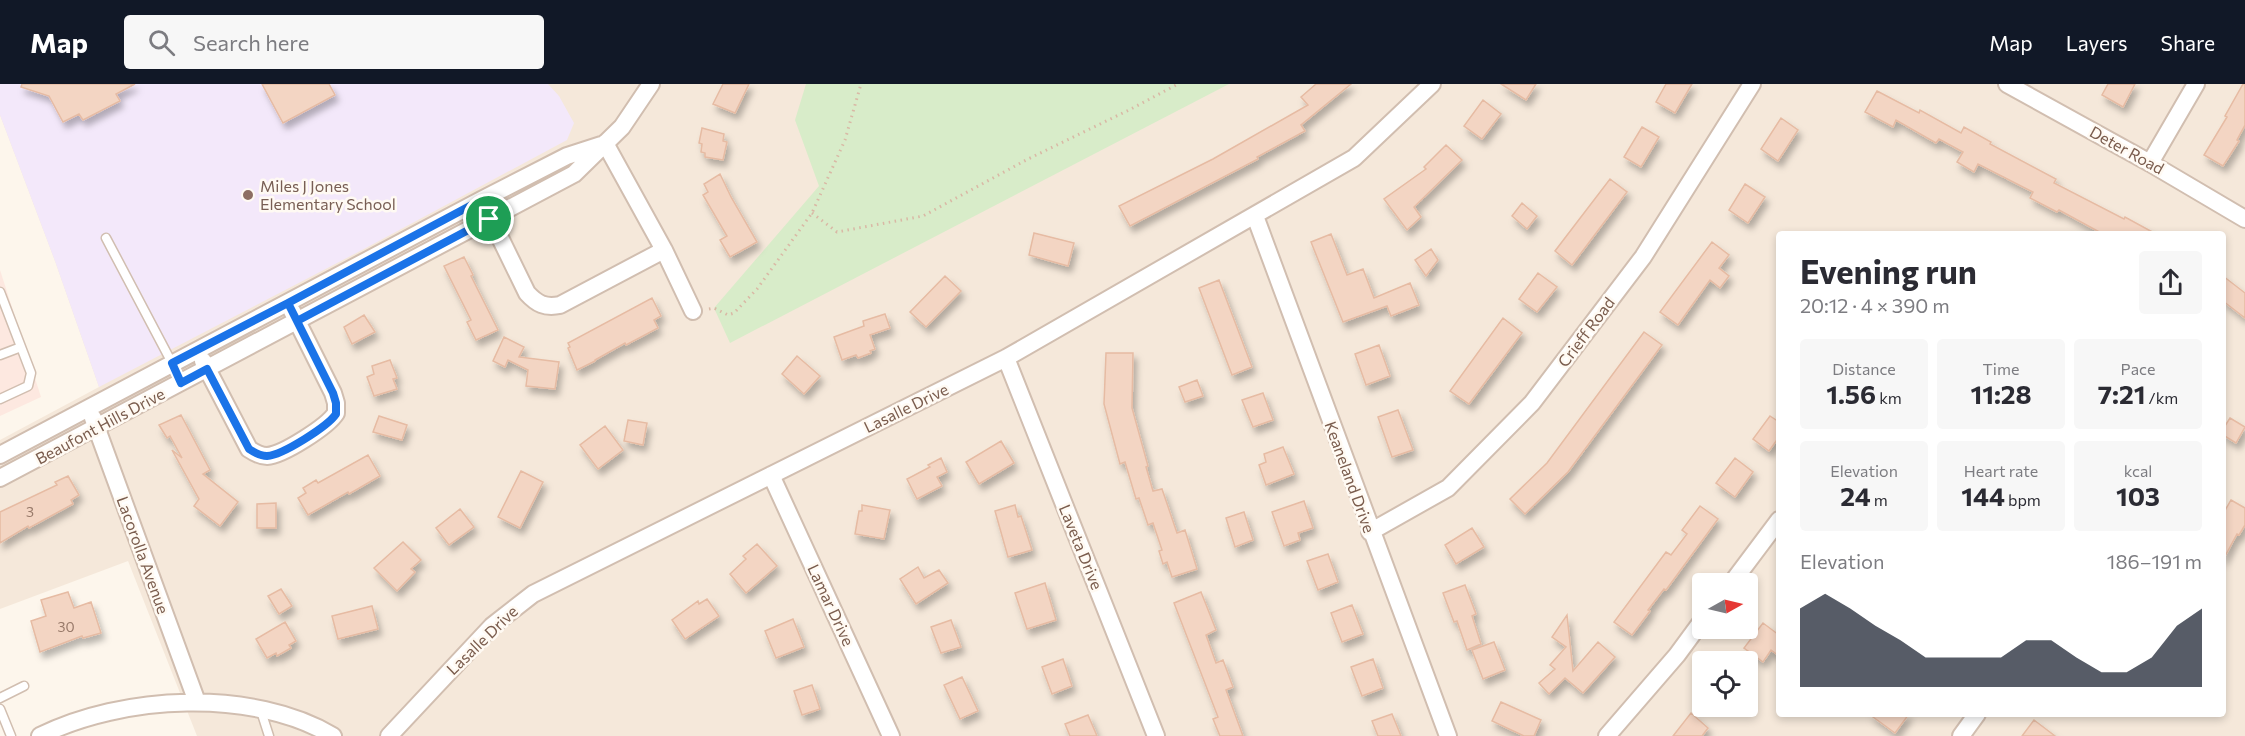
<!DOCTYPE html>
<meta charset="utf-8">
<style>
:root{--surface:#fff;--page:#f7f7f7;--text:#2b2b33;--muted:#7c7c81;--accent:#111827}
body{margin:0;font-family:Commissioner,sans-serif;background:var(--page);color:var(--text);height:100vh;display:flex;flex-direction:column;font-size:22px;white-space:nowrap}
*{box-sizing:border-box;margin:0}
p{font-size:20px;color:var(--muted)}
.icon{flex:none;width:33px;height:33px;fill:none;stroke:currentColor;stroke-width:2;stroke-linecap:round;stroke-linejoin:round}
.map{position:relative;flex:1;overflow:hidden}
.details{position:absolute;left:1776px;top:147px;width:450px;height:486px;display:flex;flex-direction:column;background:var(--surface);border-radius:6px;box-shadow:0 3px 9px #0003}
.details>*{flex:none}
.needle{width:39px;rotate:82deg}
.controls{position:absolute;left:1692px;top:489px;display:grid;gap:12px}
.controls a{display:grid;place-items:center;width:66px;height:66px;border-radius:6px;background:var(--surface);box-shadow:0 3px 9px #0003;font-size:30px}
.pin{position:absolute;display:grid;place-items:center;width:51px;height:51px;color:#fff;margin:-26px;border:3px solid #fff;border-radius:50%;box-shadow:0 2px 6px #0007}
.round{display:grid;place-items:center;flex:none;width:63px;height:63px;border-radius:6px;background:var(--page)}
.overview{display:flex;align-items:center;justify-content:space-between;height:102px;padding:0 24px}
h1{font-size:33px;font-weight:700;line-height:45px}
.metrics{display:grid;grid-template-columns:repeat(3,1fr);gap:9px;height:102px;padding:6px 24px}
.metrics div{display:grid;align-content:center;border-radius:6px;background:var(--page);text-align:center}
.metrics b{font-size:26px;font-weight:700}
.metrics small{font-size:16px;font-weight:400}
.metrics p{font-size:16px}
.chart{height:168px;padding:12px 24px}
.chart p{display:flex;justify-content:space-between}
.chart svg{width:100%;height:108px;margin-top:6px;fill:var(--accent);opacity:.7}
header{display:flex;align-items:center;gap:36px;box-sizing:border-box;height:84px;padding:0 30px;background:var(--accent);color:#fff}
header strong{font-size:28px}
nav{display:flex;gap:33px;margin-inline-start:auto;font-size:21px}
.search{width:420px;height:54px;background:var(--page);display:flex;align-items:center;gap:15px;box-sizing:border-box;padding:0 21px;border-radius:6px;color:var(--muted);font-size:22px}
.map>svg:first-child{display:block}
.residential{fill:#f5e8da;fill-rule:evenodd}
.commercial{fill:#fde8e0}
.education{fill:#f3e8fa}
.green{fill:#d8ecc9}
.building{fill:#f3d5c3;stroke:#e6bba3;stroke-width:1.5;filter:url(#shadow)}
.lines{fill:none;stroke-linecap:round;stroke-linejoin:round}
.service-casing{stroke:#d1beb0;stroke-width:11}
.minor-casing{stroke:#d1beb0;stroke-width:20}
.path{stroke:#d9b8a5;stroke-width:3;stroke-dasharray:1.5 4.5;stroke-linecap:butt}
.service{stroke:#fff;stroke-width:8}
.minor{stroke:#fff;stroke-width:16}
.route-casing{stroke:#fff;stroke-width:12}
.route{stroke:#1a73e8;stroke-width:8}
.education-dot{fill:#8d6e63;stroke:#fffaf3;stroke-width:2}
.labels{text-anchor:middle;stroke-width:5;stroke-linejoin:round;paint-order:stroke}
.number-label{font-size:14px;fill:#987a6a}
.street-label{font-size:16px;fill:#7a5c4d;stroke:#fffaf3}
.education-label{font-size:16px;fill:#785e54;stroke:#fffaf3;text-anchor:start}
</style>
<header>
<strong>Map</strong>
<div class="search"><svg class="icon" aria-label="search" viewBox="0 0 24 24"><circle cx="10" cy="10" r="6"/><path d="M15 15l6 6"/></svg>Search here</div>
<nav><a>Map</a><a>Layers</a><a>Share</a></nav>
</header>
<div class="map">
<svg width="2245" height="652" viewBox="0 0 2245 652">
<defs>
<filter id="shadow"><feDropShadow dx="3.5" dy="6" stdDeviation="3" flood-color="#0004"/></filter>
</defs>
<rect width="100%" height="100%" fill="#fdf6ec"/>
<path class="residential" d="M0,0H2245V652H197L128,477L0,525V356L99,303L55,177L0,31ZM1779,150H2223V630H1779ZM1702,500H1748V544H1702ZM1702,578H1748V622H1702Z"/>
<path class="commercial" d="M0,186L41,313L0,332Z"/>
<path class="education" d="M0,0H548L559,12L574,39L567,56L364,165L99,303L55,177L0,31Z"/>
<path class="green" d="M806,0H1229L730,259L714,224L819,102L795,36Z"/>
<path class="building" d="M22,0H135L116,10L120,17L83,36L79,30L63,38L49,12L21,3Z
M262,0H329L335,11L283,39Z
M723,0H749L735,29L713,20Z
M1316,0H1351L1301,41L1305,47L1257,73L1258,75L1130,142L1119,122L1213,75L1308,21L1301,13Z
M1501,0H1536L1526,16Z
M1666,0H1692L1675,29L1656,18Z
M2108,0H2135L2123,23L2102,11Z
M2243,0H2245V41L2237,56L2239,57L2223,82L2204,71L2227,33L2225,32Z
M1877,7L1919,29L1920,26L1961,49L1964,43L1991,58L1990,60L2056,95L2054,99L2124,135L2125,133L2156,150H2103L2059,126L2057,128L2030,114L2033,108L1978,80L1974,88L1957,78L1963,68L1939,55L1936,59L1896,36L1893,43L1865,28Z
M1483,16L1501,30L1482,55L1464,42Z
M1781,34L1798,46L1778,77L1761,65Z
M1642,43L1659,53L1641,83L1624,73Z
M702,44L724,50L723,57L727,58L723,76L705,73V69L701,68L702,60L699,59Z
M1446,61L1462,76L1414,123L1421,133L1407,146L1384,115L1426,85L1424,83Z
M720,90L731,113L757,158L730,173L720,156L727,152L703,111L708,108L704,100Z
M1610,95L1627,108L1572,181L1555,167Z
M1745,100L1765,113L1748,139L1729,126Z
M1522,119L1537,132L1527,145L1512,132Z
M1034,149L1074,159L1068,182L1029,171Z
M1331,150L1347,191L1363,185L1374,214L1410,199L1419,221L1391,232L1387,222L1343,238L1311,158Z
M1712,158L1729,171L1719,184L1729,192L1720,204L1710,196L1678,241L1660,228Z
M1431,165L1438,176L1426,192L1415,176Z
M464,173L473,191L471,192L498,246L476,256L467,238L471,236L444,182Z
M1538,189L1557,203L1537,228L1519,215Z
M945,192L961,207L926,243L910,228Z
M2223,192L2245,209V234L2223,217Z
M1219,196L1252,283L1232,291L1199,204Z
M652,214L661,232L654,236L658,244L626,261L625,259L595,276V277L577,286L568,264L570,263L568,259Z
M885,230L890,244L870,251L875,265L870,267L871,269L858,274L856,271L842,276L834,253L864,242L863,237Z
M364,231L375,248L352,260L344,243Z
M1503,234L1522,249L1469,320L1450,307Z
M1644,248L1662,261L1568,388L1525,430L1510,415L1547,379Z
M504,253L524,263L519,273L559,278L555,305L526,302L528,286L508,276L505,283L493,277Z
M1379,261L1390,292L1366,301L1355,270Z
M1106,269H1133L1132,324L1148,382L1146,383L1153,407L1162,405L1177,449L1185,446L1197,485L1172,493L1167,478L1163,480L1159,467L1162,466L1153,439L1148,441L1139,414L1136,415L1125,378L1120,380L1104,320Z
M797,272L820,292L804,310L782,290Z
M390,276L397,294L393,295L397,305L374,312L367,293L374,290L372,282Z
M1197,296L1203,312L1185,318L1179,303Z
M1263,309L1273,336L1253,343L1242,316Z
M1398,326L1413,366L1392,373L1378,333Z
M181,331L210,386L203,390L238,418L220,442L194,422L199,415L172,366L182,374L170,352L167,354L159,341Z
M379,332L407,341L402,356L373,348Z
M1770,332L1779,338V353L1769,367L1753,355Z
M2230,334L2245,343L2236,359L2223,351V345Z
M628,336L647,339L643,361L624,357Z
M605,342L623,366L598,385L580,361Z
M1001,357L1014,379L979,400L966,378Z
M1283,363L1294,390L1266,401L1259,381L1266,378L1264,370Z
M368,371L380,392L349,410L348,408L308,431L298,414L306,409L303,404L316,396L318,399Z
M941,374L947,388L937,393L942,402L917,415L907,395L930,383L928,381Z
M1735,374L1753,388L1735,413L1716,399Z
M521,387L543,398L520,444L498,433Z
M68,392L79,411L71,416L73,420L29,444L28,442L0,459V428L57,401L55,398Z
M2231,416L2245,424V441L2239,451L2237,450L2223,476V430Z
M1304,417L1313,444L1298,449L1300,456L1284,462L1272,428Z
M276,419V444H257V420Z
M862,421L890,426L884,455L855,450L859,427H862Z
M1015,421L1018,433L1021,432L1032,466L1008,473L995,427Z
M1700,422L1718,435L1666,506L1664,505L1648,526L1650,527L1632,551L1614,538L1666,468L1671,471L1687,450L1682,446Z
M460,425L474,443L449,461L436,444Z
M1244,428L1253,456L1235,463L1226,434Z
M1472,444L1484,463L1456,480L1445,461Z
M403,458L421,476L411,485L415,488L397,507L374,484Z
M757,460L777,482L746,509L730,490L746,475L743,472Z
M1328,470L1338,498L1318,506L1307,477Z
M918,483L924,494L939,486L948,499L916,520L900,495Z
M1045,499L1056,536L1027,545L1015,509Z
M1465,501L1476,530L1472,532L1481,560L1467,566L1457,537L1454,538L1443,509Z
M281,505L292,522L279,530L268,512Z
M68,508L74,524L91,518L101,549L83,554L82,552L40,568L31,537L46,532L41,516Z
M1201,508L1216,546L1206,551L1216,579L1223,576L1233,603L1226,606L1243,652H1220L1213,635L1218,633L1174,519Z
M707,515L719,532L685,555L672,536L698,517L699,520Z
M1352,521L1363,550L1342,558L1331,529Z
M372,522L378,545L338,555L332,532Z
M1567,531L1573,587L1598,558L1615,573L1583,609L1565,594L1549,610L1539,599L1555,585L1550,581L1566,563L1552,553Z
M793,535L804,563L776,574L765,547Z
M951,536L961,563L941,569L931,543Z
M285,538L296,557L289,561L291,564L277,572L276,569L267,574L256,555Z
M1763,539L1779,551V572L1771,566L1763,578L1744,564Z
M1494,558L1505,586L1483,595L1472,566Z
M1063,575L1072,602L1052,610L1042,583Z
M1373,575L1383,604L1362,612L1351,583Z
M962,593L978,627L960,635L944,601Z
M812,601L820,625L802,631L794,607Z
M1501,618L1541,636L1534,652H1524L1492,637Z
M1691,629L1708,644L1702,652H1673Z
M1392,630L1401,652H1378L1372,637Z
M1869,630H1909L1895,649Z
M1088,631L1097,652H1070L1065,640Z
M2034,636L2055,652H2022Z"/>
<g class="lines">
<g class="service-casing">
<path id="service" d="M106,154L172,279L181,299
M0,208L31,289L28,302L0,315
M0,271L21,263
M0,614L24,602
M0,625L11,652
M261,627L269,652"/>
</g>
<g class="minor-casing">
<path id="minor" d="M2007,0L2150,79L2245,135
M605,59L664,166L693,227
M2150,79L2196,0
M487,127L527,209C537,220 545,224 560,221L664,166
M1255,132L1448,652
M1006,274L1156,652
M203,277L249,365C255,369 260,372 267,372C283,371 328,342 336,329V319L333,309L292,227
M93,334L197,618
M0,371L483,115L567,72L601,61
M771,391L891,652
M0,394L574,90L622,43L651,0
M1370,448L1448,404L1532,319L1643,173L1752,0
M1731,500L1779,436
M40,652C122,611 253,604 333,652
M389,652L492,542L533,510L1006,274L1354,74L1432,0
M1607,652L1677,571L1702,537
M1961,652L1977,630"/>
</g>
<path class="path" d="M812,129L837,148L923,132L1028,75L1129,26L1178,0
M709,225L714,224L728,231L734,229L757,205L812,129L845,56L861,0"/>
<use href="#service" class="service"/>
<use href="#minor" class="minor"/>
</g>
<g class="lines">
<g class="route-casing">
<path id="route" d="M489,135L297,237L288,219L172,279L181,299L207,285L249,365C255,369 260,372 267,372C283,371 328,342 336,330V319L333,309L288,219L483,115L489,135"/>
</g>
<use href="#route" class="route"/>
</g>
<circle class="education-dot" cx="248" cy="111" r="6"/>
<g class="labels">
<g class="number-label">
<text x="30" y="433">3</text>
<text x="66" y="548">30</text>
</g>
<g class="street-label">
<text transform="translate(2127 66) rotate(29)" y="6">Deter Road</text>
<text transform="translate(1586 248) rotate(-53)" y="6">Crieff Road</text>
<text transform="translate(906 324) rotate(-26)" y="6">Lasalle Drive</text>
<text transform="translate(100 342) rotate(-28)" y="6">Beaufont Hills Drive</text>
<text transform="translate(1350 393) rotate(70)" y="6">Keaneland Drive</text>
<text transform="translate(1081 463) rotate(68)" y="6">Laveta Drive</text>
<text transform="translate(143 471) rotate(70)" y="6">Lacorolla Avenue</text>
<text transform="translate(831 521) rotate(65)" y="6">Lamar Drive</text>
<text transform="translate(482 556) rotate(-44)" y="6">Lasalle Drive</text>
</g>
<g class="education-label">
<text x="260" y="108">Miles J Jones<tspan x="260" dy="18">Elementary School</tspan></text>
</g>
</g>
</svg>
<div class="controls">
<a><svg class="needle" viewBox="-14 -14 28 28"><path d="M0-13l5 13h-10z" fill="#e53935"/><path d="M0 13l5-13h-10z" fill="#7c7c81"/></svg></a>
<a><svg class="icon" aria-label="locate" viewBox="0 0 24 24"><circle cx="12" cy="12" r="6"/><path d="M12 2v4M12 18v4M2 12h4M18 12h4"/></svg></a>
</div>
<div class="pin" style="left:489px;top:135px;background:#1e9e55"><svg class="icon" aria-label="arrive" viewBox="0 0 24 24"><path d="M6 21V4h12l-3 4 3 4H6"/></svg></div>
<section class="details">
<div class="overview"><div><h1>Evening run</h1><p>20:12 · 4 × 390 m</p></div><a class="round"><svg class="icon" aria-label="share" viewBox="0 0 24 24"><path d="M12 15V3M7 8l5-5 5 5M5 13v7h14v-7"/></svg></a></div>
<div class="metrics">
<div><p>Distance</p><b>1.56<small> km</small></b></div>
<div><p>Time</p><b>11:28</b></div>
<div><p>Pace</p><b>7:21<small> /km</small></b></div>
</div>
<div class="metrics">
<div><p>Elevation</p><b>24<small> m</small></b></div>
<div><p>Heart rate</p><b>144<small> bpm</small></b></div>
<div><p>kcal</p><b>103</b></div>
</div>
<div class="chart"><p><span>Elevation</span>186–191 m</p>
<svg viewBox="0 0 160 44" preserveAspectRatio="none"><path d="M0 44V12L10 6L20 12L30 19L40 25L50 32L60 32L70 32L80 32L90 25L100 25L110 32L120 38L130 38L140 32L150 19L160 12V44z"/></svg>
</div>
</section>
</div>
